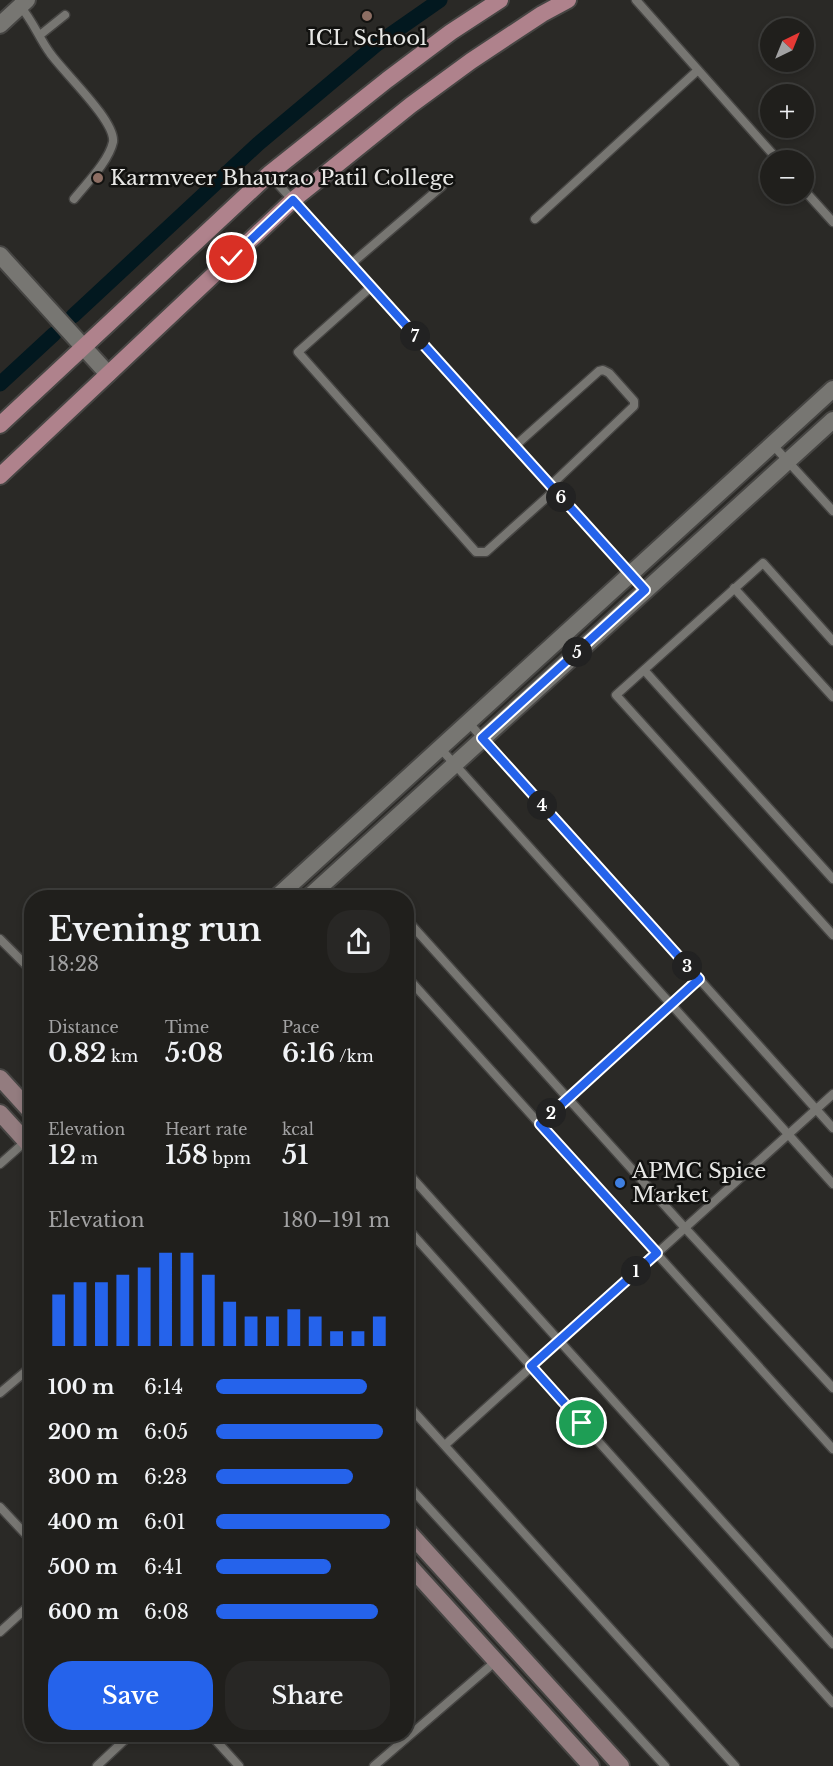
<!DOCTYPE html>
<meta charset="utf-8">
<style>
:root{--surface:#201f1c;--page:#282725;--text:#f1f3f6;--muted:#a2a2a3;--line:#3d3d3b;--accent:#2563eb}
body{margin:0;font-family:"Libre Baskerville",serif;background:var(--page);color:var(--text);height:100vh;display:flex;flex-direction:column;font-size:22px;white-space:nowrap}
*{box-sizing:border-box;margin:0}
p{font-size:20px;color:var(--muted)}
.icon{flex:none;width:33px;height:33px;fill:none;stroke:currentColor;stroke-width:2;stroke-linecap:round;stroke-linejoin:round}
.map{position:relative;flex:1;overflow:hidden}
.sheet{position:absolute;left:24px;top:890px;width:390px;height:852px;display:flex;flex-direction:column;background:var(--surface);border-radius:24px;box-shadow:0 3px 9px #0003,0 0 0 2px var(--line)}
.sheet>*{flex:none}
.needle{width:39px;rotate:43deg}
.buttons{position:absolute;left:760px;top:18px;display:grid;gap:12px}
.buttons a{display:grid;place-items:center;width:54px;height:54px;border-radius:50%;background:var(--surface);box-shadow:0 3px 9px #0003,0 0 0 2px var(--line);font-size:30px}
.pin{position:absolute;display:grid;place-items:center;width:51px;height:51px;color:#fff;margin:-26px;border:3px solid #fff;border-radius:50%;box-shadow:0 2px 6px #0007}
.km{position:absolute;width:30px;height:30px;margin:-15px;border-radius:50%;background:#222;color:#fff;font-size:16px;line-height:30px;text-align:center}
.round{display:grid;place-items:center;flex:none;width:63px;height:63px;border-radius:24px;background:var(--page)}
.overview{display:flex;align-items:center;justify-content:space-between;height:102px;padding:0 24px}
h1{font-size:33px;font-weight:600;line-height:45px}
.figures{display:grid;grid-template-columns:repeat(3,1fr);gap:9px;height:102px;padding:6px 24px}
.figures div{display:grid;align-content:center}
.figures b{font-size:26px;font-weight:600}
.figures small{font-size:16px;font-weight:400}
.figures p{font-size:16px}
.chart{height:168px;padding:12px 24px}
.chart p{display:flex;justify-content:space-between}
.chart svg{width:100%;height:108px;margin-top:6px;stroke:var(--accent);stroke-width:6}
.action{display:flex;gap:12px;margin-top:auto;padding:12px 24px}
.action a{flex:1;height:69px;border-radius:24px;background:var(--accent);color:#fff;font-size:24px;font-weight:600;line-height:69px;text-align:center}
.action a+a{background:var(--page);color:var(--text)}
ul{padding:0 24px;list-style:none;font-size:20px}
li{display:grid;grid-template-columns:96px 72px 1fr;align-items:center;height:45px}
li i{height:15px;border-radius:8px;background:var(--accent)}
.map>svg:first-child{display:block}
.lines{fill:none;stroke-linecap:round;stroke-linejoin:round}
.canal{stroke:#02181f;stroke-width:15}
.service-casing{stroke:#464543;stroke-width:11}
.minor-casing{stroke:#464543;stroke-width:20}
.tertiary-casing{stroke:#464543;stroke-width:20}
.secondary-casing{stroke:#464543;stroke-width:20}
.primary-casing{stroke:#464543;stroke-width:20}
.service{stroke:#777672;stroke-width:8}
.minor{stroke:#777672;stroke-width:16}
.tertiary{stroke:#777672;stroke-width:16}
.secondary{stroke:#937c7f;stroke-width:16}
.primary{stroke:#af828c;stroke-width:16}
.route-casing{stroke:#fff;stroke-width:12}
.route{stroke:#2563eb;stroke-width:8}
.education-dot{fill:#8d6e63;stroke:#121210;stroke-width:2}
.shop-dot{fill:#3f7fe0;stroke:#121210;stroke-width:2}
.labels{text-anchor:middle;stroke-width:5;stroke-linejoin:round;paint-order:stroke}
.poi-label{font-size:21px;fill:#e8e8e6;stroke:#121210;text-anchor:start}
</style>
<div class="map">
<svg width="833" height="1766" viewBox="0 0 833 1766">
<rect width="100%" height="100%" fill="#2a2926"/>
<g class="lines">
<path class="canal" d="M73,316L258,144L377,44L440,0
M0,384L54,334"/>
<g class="service-casing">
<path id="service" d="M636,0L778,160
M20,6C33,21 39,38 50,53C63,72 116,121 113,142C109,161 86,184 74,199
M40,35L65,15
M269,174L645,590
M804,190L833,222
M535,219L698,70
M351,264L442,186
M371,287L298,352L476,552H486L555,490
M772,444L833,511
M515,446L599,371L603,370L609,373L634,401V406L550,486
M734,588L833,697
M833,641L763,563L616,695L833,935
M644,670L833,879
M468,722L833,1128
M440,748L833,1184
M406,919L685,1228L833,1388
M0,939L32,971
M406,976L833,1449
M540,1123L698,979
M0,1164L26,1141
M406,1171L833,1644
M406,1227L833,1703
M0,1393L32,1366
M406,1403L735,1766
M445,1445L833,1094
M406,1483L665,1766
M0,1507L32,1541
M0,1632L32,1603
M210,1734L239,1766
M97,1766L131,1734
M374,1766L496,1661"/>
</g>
<g class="minor-casing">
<path id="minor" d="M0,25L27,0"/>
</g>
<g class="tertiary-casing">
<path id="tertiary" d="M0,255L108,374
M277,897L833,389
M309,897L833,420
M26,1141L32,1127"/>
</g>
<g class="secondary-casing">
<path id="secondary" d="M0,1078L32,1113
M0,1113L32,1148
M406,1529L621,1766
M406,1562L591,1766"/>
</g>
<g class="primary-casing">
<path id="primary" d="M0,425L269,174L387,80L451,32L500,0
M0,476L293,200L411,105L471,61L542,14L568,0"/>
</g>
<use href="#service" class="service"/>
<use href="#minor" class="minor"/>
<use href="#tertiary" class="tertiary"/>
<use href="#secondary" class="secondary"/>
<use href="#primary" class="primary"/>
</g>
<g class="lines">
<g class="route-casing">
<path id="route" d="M232,258L293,200L645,590L482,738L699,979L540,1124L657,1253L531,1366L582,1423"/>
</g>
<use href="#route" class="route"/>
</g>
<g class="education-dot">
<circle cx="367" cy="16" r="6"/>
<circle cx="98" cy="178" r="6"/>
</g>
<circle class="shop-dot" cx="620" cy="1183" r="6"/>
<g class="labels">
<g class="poi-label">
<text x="367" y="45" text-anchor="middle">ICL School</text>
<text x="110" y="185">Karmveer Bhaurao Patil College</text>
<text x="632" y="1178">APMC Spice<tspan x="632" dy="24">Market</tspan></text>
</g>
</g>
</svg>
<div class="buttons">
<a><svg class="needle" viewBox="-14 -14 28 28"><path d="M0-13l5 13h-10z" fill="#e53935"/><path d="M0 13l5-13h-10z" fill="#a2a2a3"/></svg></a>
<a>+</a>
<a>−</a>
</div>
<div class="pin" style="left:582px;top:1423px;background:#1e9e55"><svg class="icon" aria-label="arrive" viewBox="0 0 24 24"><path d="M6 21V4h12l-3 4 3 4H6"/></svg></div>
<div class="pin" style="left:232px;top:258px;background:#d93025"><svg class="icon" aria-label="check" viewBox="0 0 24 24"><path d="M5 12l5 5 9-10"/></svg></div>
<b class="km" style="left:636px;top:1271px">1</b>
<b class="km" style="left:551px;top:1113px">2</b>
<b class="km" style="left:687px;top:966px">3</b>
<b class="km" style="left:542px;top:805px">4</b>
<b class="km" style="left:577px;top:652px">5</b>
<b class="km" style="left:561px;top:497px">6</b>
<b class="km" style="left:415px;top:336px">7</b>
<section class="sheet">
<div class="overview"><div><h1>Evening run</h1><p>18:28</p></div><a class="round"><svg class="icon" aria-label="share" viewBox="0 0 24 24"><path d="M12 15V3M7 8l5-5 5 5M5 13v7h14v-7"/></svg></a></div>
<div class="figures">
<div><p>Distance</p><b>0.82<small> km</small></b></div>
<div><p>Time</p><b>5:08</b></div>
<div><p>Pace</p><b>6:16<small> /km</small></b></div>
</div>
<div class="figures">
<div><p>Elevation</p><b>12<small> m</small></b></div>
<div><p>Heart rate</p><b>158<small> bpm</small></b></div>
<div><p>kcal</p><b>51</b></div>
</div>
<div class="chart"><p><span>Elevation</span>180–191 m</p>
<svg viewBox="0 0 160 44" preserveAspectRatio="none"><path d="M5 44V23M15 44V18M25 44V18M35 44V15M45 44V12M55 44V6M65 44V6M75 44V15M85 44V26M95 44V32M105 44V32M115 44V29M125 44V32M135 44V38M145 44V38M155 44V32"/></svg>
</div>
<ul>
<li><b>100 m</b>6:14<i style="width:87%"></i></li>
<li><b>200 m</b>6:05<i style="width:96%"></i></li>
<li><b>300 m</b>6:23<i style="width:79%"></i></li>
<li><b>400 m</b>6:01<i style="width:100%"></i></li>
<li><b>500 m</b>6:41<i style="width:66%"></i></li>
<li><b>600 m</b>6:08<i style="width:93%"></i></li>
</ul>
<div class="action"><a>Save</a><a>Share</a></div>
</section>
</div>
